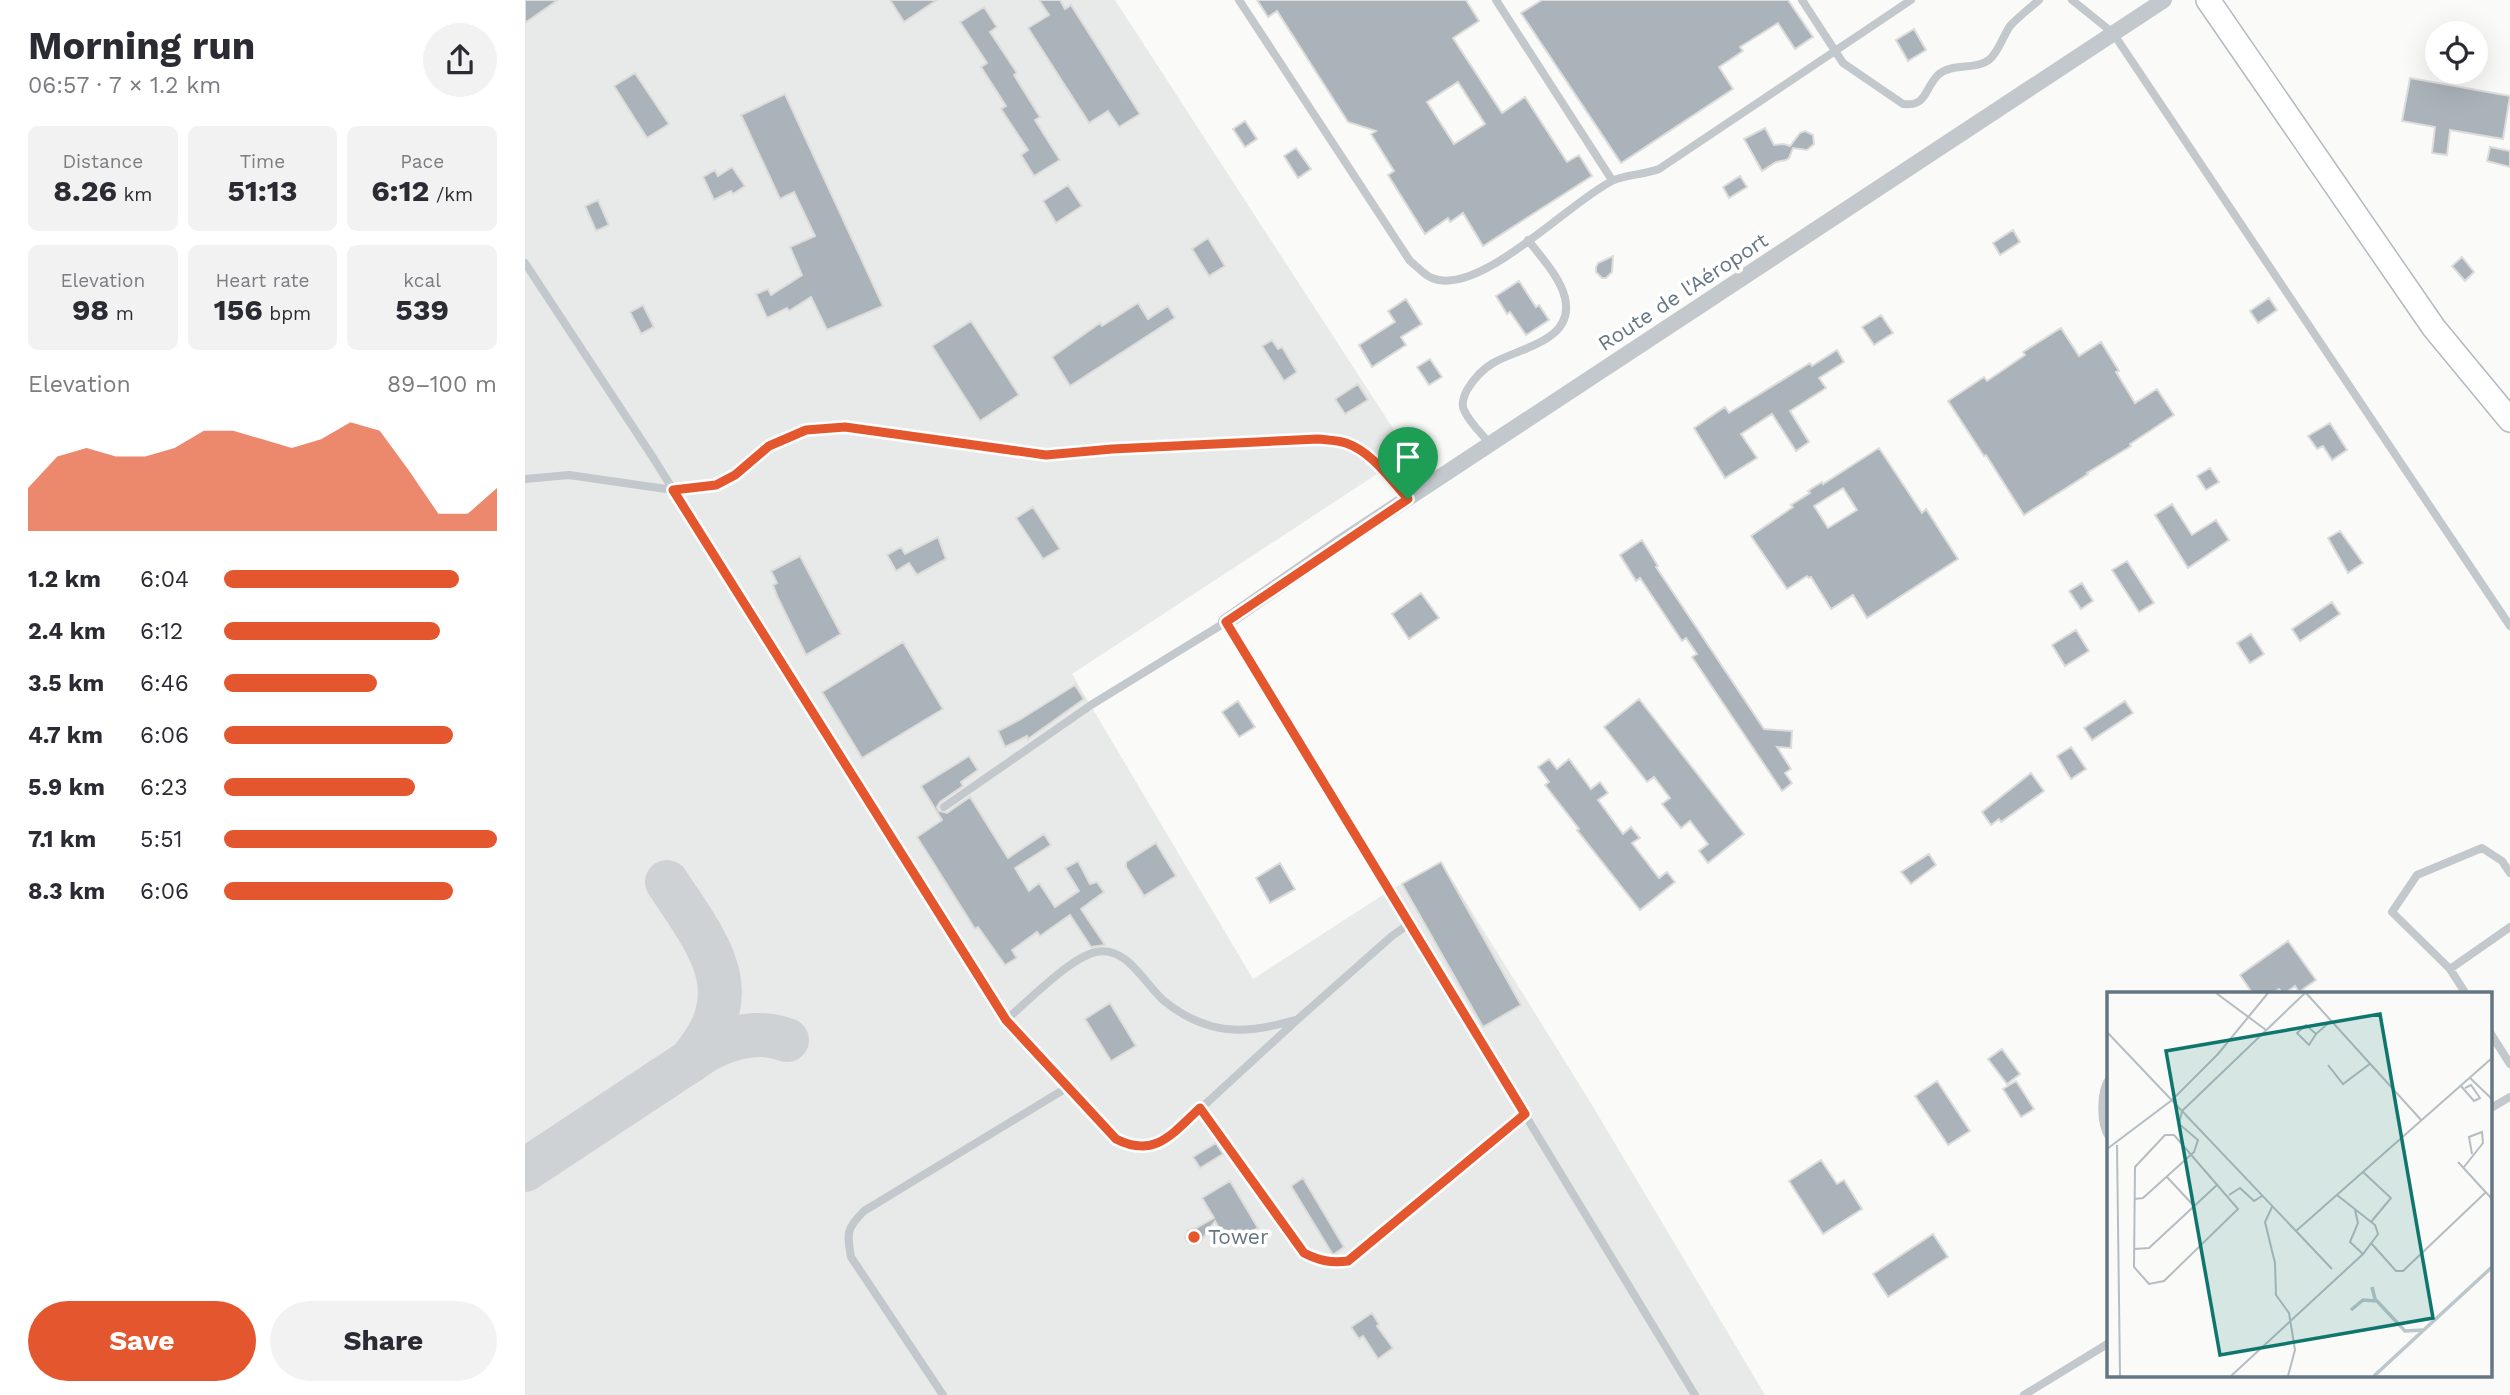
<!DOCTYPE html>
<meta charset="utf-8">
<style>
:root{--surface:#fff;--page:#f2f2f3;--text:#2b2b33;--muted:#7c7c81;--accent:#e4572e}
body{margin:0;font-family:"Work Sans",sans-serif;background:var(--page);color:var(--text);height:100vh;display:flex;flex-direction:column;font-size:26px;white-space:nowrap}
*{box-sizing:border-box;margin:0}
p{font-size:23px;color:var(--muted)}
.icon{flex:none;width:38px;height:38px;fill:none;stroke:currentColor;stroke-width:2;stroke-linecap:round;stroke-linejoin:round}
.map{position:relative;flex:1;overflow:hidden}
.drawer{display:flex;flex-direction:column;background:var(--surface);width:525px}
.drawer>*{flex:none}
.controls{position:absolute;left:1900px;top:21px;display:grid;gap:14px}
.controls a{display:grid;place-items:center;width:63px;height:63px;border-radius:50%;background:var(--surface);box-shadow:0 7px 28px #0002;font-size:35px}
.pin{position:absolute;display:grid;place-items:center;width:60px;height:60px;color:#fff;margin:-72px -30px;border-radius:50% 50% 50% 0;rotate:-45deg;box-shadow:0 0 7px #0007}
.pin .icon{rotate:45deg}
.round{display:grid;place-items:center;flex:none;width:74px;height:74px;border-radius:37px;background:var(--page)}
.headline{display:flex;align-items:center;justify-content:space-between;height:119px;padding:0 28px}
h1{font-size:38px;font-weight:700;line-height:52px}
.figures{display:grid;grid-template-columns:repeat(3,1fr);gap:10px;height:119px;padding:7px 28px}
.figures div{display:grid;align-content:center;border-radius:10px;background:var(--page);text-align:center}
.figures b{font-size:30px;font-weight:700}
.figures small{font-size:19px;font-weight:400}
.figures p{font-size:19px}
.chart{height:196px;padding:14px 28px}
.chart p{display:flex;justify-content:space-between}
.chart svg{width:100%;height:126px;margin-top:7px;fill:var(--accent);opacity:.7}
.primary-button{display:flex;gap:14px;margin-top:auto;padding:14px 28px}
.primary-button a{flex:1;height:80px;border-radius:42px;background:var(--accent);color:#fff;font-size:28px;font-weight:700;line-height:80px;text-align:center}
.primary-button a+a{background:var(--page);color:var(--text)}
ul{padding:0 28px;list-style:none;font-size:23px}
li{display:grid;grid-template-columns:112px 84px 1fr;align-items:center;height:52px}
li i{height:18px;border-radius:9px;background:var(--accent)}
main{display:flex;flex:1;min-height:0}
.map>svg:first-child{display:block}
.built{fill:#e8e9e9}
.lines{fill:none;stroke-linecap:round;stroke-linejoin:round}
.taxiway{stroke:#ced2d4;stroke-width:44}
.building{fill:#aab3b9;stroke:#dcdcda;stroke-width:2;fill-rule:evenodd}
.secondary-casing{stroke:#b3babf;stroke-width:26}
.lane{stroke:#c3c8cc;stroke-width:8}
.street{stroke:#c3c8cc;stroke-width:16}
.secondary{stroke:#fff;stroke-width:23}
.route-casing{stroke:#fff;stroke-width:14}
.route{stroke:#e4572e;stroke-width:9}
.poi-dot{fill:#e4572e;stroke:#fff;stroke-width:2.5}
.labels{text-anchor:middle;stroke-width:7;stroke-linejoin:round;paint-order:stroke}
.street-label{font-size:21px;fill:#657683;stroke:#fff}
.poi-label{font-size:21px;fill:#657683;stroke:#fff;text-anchor:start}
.inset-river{fill:none;stroke:#bbc7cb;stroke-width:3.5}
.inset-road{fill:none;stroke:#b5bdc2;stroke-width:2}
.view{fill:#0f766e;fill-opacity:0.15;stroke:#0f766e;stroke-width:3.5}
.inset-edge{fill:none;stroke:#657683;stroke-width:3.5}
</style>
<main>
<section class="drawer">
<div class="headline"><div><h1>Morning run</h1><p>06:57 · 7 × 1.2 km</p></div><a class="round"><svg class="icon" aria-label="share" viewBox="0 0 24 24"><path d="M12 15V3M7 8l5-5 5 5M5 13v7h14v-7"/></svg></a></div>
<div class="figures">
<div><p>Distance</p><b>8.26<small> km</small></b></div>
<div><p>Time</p><b>51:13</b></div>
<div><p>Pace</p><b>6:12<small> /km</small></b></div>
</div>
<div class="figures">
<div><p>Elevation</p><b>98<small> m</small></b></div>
<div><p>Heart rate</p><b>156<small> bpm</small></b></div>
<div><p>kcal</p><b>539</b></div>
</div>
<div class="chart"><p><span>Elevation</span>89–100 m</p>
<svg viewBox="0 0 160 44" preserveAspectRatio="none"><path d="M0 44V29L10 18L20 15L30 18L40 18L50 15L60 9L70 9L80 12L90 15L100 12L110 6L120 9L130 23L140 38L150 38L160 29V44z"/></svg>
</div>
<ul>
<li><b>1.2 km</b>6:04<i style="width:86%"></i></li>
<li><b>2.4 km</b>6:12<i style="width:79%"></i></li>
<li><b>3.5 km</b>6:46<i style="width:56%"></i></li>
<li><b>4.7 km</b>6:06<i style="width:84%"></i></li>
<li><b>5.9 km</b>6:23<i style="width:70%"></i></li>
<li><b>7.1 km</b>5:51<i style="width:100%"></i></li>
<li><b>8.3 km</b>6:06<i style="width:84%"></i></li>
</ul>
<div class="primary-button"><a>Save</a><a>Share</a></div>
</section>
<div class="map">
<svg width="1985" height="1395" viewBox="0 0 1985 1395">
<rect width="100%" height="100%" fill="#fafaf8"/>
<path class="built" d="M0,0H590L884,453L547,674L728,979L864,891L916,862L1064,1100L1240,1395H0Z"/>
<g class="lines">
<path class="taxiway" d="M142,882C184,946 225,992 164,1062
M0,1170L183,1049C209,1036 234,1030 262,1040"/>
</g>
<path class="building" d="M0,0H33L0,23Z
M365,0H412L379,22Z
M514,0H535L540,9L546,5L615,114L594,127L583,111L564,123L503,28L524,15Z
M732,0H941L954,21L928,38L977,113L1000,97L1042,162L1054,155L1067,176L958,246L938,213L925,222L923,218L900,234L863,175L869,171L846,134L851,131L823,122L752,11L743,17ZM933,82L960,124L929,144L902,102Z
M1017,0H1263L1288,37L1270,49L1253,23L1215,47L1218,51L1194,67L1208,89L1096,163L996,13Z
M459,7L472,27L465,32L492,73L489,75L515,117L510,120L535,160L509,176L496,155L503,150L476,109L481,106L456,67L462,63L435,22Z
M1389,29L1401,50L1383,61L1371,40Z
M110,73L144,124L122,138L89,86Z
M1885,78L1985,96L1978,139L1925,130L1922,155L1907,153L1910,127L1877,121Z
M260,94L358,306L302,330L286,297L264,311L262,308L242,318L231,294L243,289L246,295L277,275L265,247L290,236L269,192L255,199L216,115Z
M720,121L732,139L720,147L708,129Z
M1240,128L1249,145L1259,144L1265,146L1275,133L1280,131L1288,135L1289,144L1282,150L1268,148L1264,158L1261,160L1251,162L1237,171L1219,139Z
M1965,147L1985,151V167L1962,161Z
M771,148L786,169L773,178L759,156Z
M207,167L220,186L208,194L206,191L189,200L178,177L190,170L193,176Z
M1215,176L1222,187L1204,198L1198,187Z
M543,185L557,206L531,223L518,201Z
M73,200L84,225L71,231L60,206Z
M1488,230L1495,242L1475,255L1468,243Z
M683,238L700,266L684,276L667,249Z
M1088,256L1087,272L1081,278H1077L1071,272V267L1073,263Z
M1937,257L1949,272L1940,281L1927,266Z
M994,281L1011,307L1014,305L1024,320L1001,335L985,312L982,314L971,296Z
M1744,298L1752,310L1733,323L1725,311Z
M881,299L897,324L876,337L881,345L847,367L834,345L870,322L863,311Z
M613,303L623,319L643,306L650,318L545,386L527,357L575,323L577,326Z
M118,305L129,327L116,334L105,312Z
M1356,315L1368,333L1349,345L1337,327Z
M446,321L494,395L455,421L407,346Z
M1536,328L1554,356L1576,342L1594,371L1591,372L1610,403L1632,389L1649,415L1605,444L1606,446L1562,473L1563,474L1499,515L1461,455L1459,456L1423,401L1459,377L1462,381L1500,355L1498,352Z
M747,340L753,349L757,347L772,372L759,381L737,346Z
M1312,350L1319,362L1294,378L1301,388L1265,411L1284,442L1271,451L1247,414L1216,434L1232,458L1200,478L1169,428L1200,407L1204,413L1285,363L1287,366Z
M905,359L917,377L904,385L892,367Z
M833,384L843,400L820,414L810,399Z
M1805,423L1822,450L1807,460L1798,446L1792,449L1783,436Z
M1354,448L1397,513L1401,509L1433,559L1342,618L1328,595L1306,609L1286,577L1284,578L1282,576L1262,589L1226,536L1268,507L1266,505L1285,493L1283,491L1297,482L1298,484ZM1318,488L1332,510L1303,528L1289,506Z
M1685,468L1694,482L1681,490L1672,476Z
M1647,504L1667,535L1691,520L1704,540L1663,568L1630,515Z
M508,507L535,549L518,559L491,518Z
M1815,531L1838,563L1823,573L1803,538Z
M413,537L421,559L392,575L384,563L371,571L362,555L376,547L380,554Z
M1117,540L1133,566L1131,567L1239,729L1267,731L1266,748L1252,747L1266,769L1260,773L1267,783L1257,791L1167,657L1172,654L1161,638L1157,641L1115,578L1111,581L1095,555Z
M275,556L316,634L281,655L252,596L248,585L252,583L246,571Z
M1602,561L1629,603L1614,612L1587,570Z
M1557,583L1568,601L1556,609L1544,591Z
M896,593L914,618L884,639L867,614Z
M1807,602L1815,614L1775,641L1767,629Z
M1551,630L1564,651L1540,666L1527,645Z
M1726,634L1739,654L1725,663L1712,643Z
M378,642L418,709L337,758L297,692Z
M550,685L559,699L503,739L502,736L480,747L473,731L496,719Z
M1114,699L1219,834L1183,863L1174,851L1183,844L1165,821L1156,828L1137,804L1145,798L1129,777L1122,782L1079,727Z
M713,701L730,727L714,737L697,712Z
M1600,701L1608,713L1567,740L1559,728Z
M1546,747L1561,769L1546,779L1532,756Z
M444,756L453,770L436,782L438,786L415,802L412,807L414,811L422,813L445,797L483,858L519,834L526,845L490,868L504,891L514,883L530,907L554,891L540,868L553,861L565,884L572,882L579,892L556,909L580,945L566,947L545,915L515,936L512,932L487,950L492,958L480,965L453,927L450,929L392,837L417,820L396,786Z
M1024,759L1032,769L1044,759L1066,789L1075,782L1083,793L1073,800L1098,834L1106,827L1115,838L1107,843L1134,878L1142,872L1150,882L1115,910L1052,830L1054,829L1020,785L1024,782L1013,767Z
M1506,773L1519,791L1476,822L1474,819L1466,825L1457,812Z
M631,843L651,876L619,896L601,867V862Z
M1404,854L1411,865L1386,884L1376,872Z
M916,862L996,1005L958,1027L877,884Z
M755,863L770,889L745,903L731,878Z
M1763,941L1791,980L1774,992L1770,986L1759,994L1754,989L1747,994H1728L1715,975Z
M585,1003L611,1046L586,1061L560,1019Z
M1477,1049L1495,1074L1482,1084L1463,1059Z
M1412,1081L1445,1131L1423,1145L1390,1096Z
M1491,1081L1509,1109L1496,1117L1478,1089Z
M691,1143L698,1154L675,1168L668,1157Z
M1296,1160L1312,1184L1319,1180L1337,1209L1298,1234L1264,1181Z
M778,1178L819,1247L808,1255L766,1186Z
M705,1181L733,1228L704,1245L690,1221L675,1242L669,1245L662,1242L660,1237L663,1230L671,1228L689,1218L677,1198Z
M1408,1234L1423,1257L1363,1297L1348,1274Z
M847,1313L854,1324L852,1326L868,1348L853,1359L838,1336L834,1339L826,1327Z"/>
<g class="lines">
<g class="secondary-casing">
<path id="secondary" d="M1683,0L1909,328L1985,420"/>
</g>
<path class="lane" d="M714,0L885,261C892,266 899,275 907,278C954,298 1044,202 1087,181C1101,174 1119,175 1134,169L1386,0
M971,0L1087,180
M1277,0L1318,63L1378,104C1402,107 1399,89 1413,75C1427,62 1451,71 1465,59C1474,51 1478,36 1485,26C1493,17 1505,8 1514,0
M1547,0L1588,33L1985,626
M0,263L127,456L481,1020L591,1139C615,1151 628,1148 649,1133L773,1019L867,936L884,924
M965,444C957,434 944,422 939,410C936,404 939,396 942,390C948,380 958,369 968,363C994,348 1050,341 1040,298C1035,277 1016,257 1003,240
M0,479L44,475L148,490L191,485L210,475L244,446L281,431L321,427L521,455L587,449L793,439C802,440 813,440 821,443C847,452 865,479 883,499
M419,807L566,705L701,622L1170,1395
M1925,969L1985,927
M1941,994L1925,969L1867,912L1892,875L1957,848L1977,861L1985,873
M481,1020C502,1002 546,957 571,952C601,945 619,983 638,1000C651,1011 669,1021 686,1026C715,1034 742,1028 770,1020
M1966,1034L1985,1064
M1584,1079C1575,1092 1575,1124 1584,1137
M675,1108L779,1253C795,1261 806,1263 823,1261L1000,1114
M1966,1108L1985,1097
M418,1395L326,1257C322,1233 321,1229 339,1211L543,1087
M1499,1395L1584,1343"/>
<path class="street" d="M701,622L812,545L1639,0"/>
<use href="#secondary" class="secondary"/>
</g>
<g class="lines">
<g class="route-casing">
<path id="route" d="M320,427L521,455L587,449L793,439C802,440 813,440 821,443C847,452 865,479 883,499L701,622L1000,1114L823,1261C806,1263 795,1261 779,1253L675,1108C648,1133 630,1159 591,1139L481,1020L148,490L191,485L210,475L244,446L281,430Z"/>
</g>
<use href="#route" class="route"/>
</g>
<circle class="poi-dot" cx="669" cy="1237" r="7"/>
<g class="labels">
<g class="street-label">
<text transform="translate(1158 292) rotate(-33)" y="7">Route de l'Aéroport</text>
</g>
<g class="poi-label">
<text x="683" y="1244">Tower</text>
</g>
</g>
<g transform="translate(1582 992)">
<rect width="385" height="385" fill="#fafaf8"/>
<path class="inset-river" d="M265,295L268,307L298,339L316,338M244,318L256,308L270,309M267,384L385,275"/>
<path class="inset-road" d="M109,1L159,38M199,1L315,129M0,40L225,277M209,42L202,53L190,41L199,33L209,42L225,28M221,73L236,92L264,71M363,86L385,107M354,94L367,109L373,106L364,93L358,96M58,143H67L131,217L57,289L42,292L27,275L28,175ZM10,153L13,384M0,157L65,108L111,62L161,1M351,170L385,207M357,175L376,151L375,140L362,145L365,162M256,180L284,206L264,230M60,185L87,214M122,203L133,196L147,209L155,204M27,207L36,206L87,160L91,148L72,132L75,119L198,1M165,215L158,230L168,271L169,303L182,321L188,358L181,384M248,218L251,231L243,250L256,262M189,239L385,66M264,251L289,279H296L379,200M27,257L42,256L111,192M124,384L256,262L271,242L268,233L230,203"/>
<path class="view" d="M273,22L326,326L113,363L59,59Z"/>
<rect width="385" height="385" class="inset-edge"/>
</g>
</svg>
<div class="controls">
<a><svg class="icon" aria-label="locate" viewBox="0 0 24 24"><circle cx="12" cy="12" r="6"/><path d="M12 2v4M12 18v4M2 12h4M18 12h4"/></svg></a>
</div>
<div class="pin" style="left:883px;top:499px;background:#1e9e55"><svg class="icon" aria-label="arrive" viewBox="0 0 24 24"><path d="M6 21V4h12l-3 4 3 4H6"/></svg></div>
</div>
</main>
